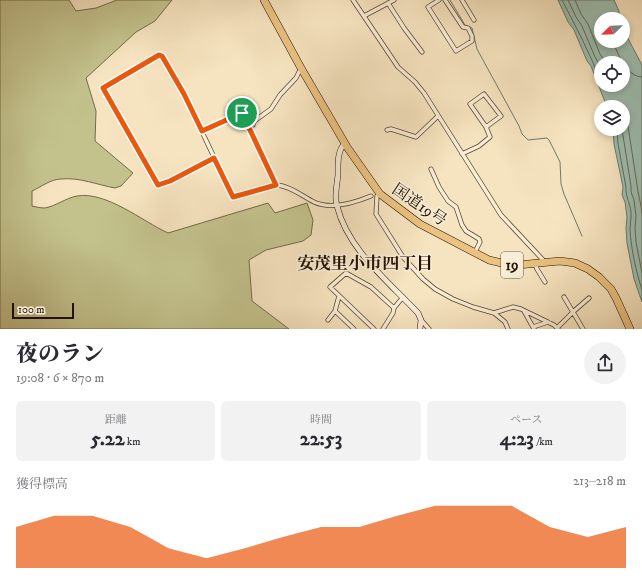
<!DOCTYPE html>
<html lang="ja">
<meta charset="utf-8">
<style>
:root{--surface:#fff;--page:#f2f2f3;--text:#2b2b33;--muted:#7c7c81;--accent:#ea580c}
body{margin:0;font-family:"IM FELL DW Pica","Noto Serif JP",serif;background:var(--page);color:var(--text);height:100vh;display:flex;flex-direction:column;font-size:15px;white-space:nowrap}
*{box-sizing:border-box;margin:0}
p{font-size:13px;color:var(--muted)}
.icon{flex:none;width:22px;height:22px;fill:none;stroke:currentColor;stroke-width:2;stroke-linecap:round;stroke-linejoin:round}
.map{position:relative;height:329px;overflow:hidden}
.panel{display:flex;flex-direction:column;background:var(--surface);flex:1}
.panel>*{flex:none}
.needle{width:26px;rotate:247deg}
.controls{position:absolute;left:594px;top:12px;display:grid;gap:8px}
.controls a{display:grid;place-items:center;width:36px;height:36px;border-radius:50%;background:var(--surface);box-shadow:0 2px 6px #0003;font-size:20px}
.scale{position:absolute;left:12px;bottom:10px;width:62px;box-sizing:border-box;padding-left:4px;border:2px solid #231203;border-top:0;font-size:11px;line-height:14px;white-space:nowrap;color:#231203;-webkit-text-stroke:3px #f9edd6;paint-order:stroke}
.pin{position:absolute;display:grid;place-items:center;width:34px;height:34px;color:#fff;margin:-17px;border:2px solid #fff;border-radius:50%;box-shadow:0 1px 4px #0007}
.round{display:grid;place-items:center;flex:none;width:42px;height:42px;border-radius:21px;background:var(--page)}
.summary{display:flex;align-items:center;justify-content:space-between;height:68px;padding:0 16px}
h1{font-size:22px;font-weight:800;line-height:30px}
.stats{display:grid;grid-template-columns:repeat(3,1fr);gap:6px;height:68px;padding:4px 16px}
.stats div{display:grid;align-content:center;border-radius:6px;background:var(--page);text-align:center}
.stats b{font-size:20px;font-weight:800}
.stats small{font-size:11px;font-weight:400}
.stats p{font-size:11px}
.chart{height:112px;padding:8px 16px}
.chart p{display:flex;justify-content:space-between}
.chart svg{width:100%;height:72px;margin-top:4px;fill:var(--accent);opacity:.7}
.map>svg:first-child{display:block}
.green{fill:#c3c28d;stroke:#736a48}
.water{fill:#9dbfb3;stroke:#6c7a6d;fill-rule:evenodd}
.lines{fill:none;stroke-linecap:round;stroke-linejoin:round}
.shore{stroke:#60685b;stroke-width:1}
.stream{stroke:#6c7a6d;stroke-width:1}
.street-casing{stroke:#584632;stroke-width:5}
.secondary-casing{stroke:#231203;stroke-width:6}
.highway-casing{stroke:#231203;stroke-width:8}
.street{stroke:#f9edd6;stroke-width:3.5}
.secondary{stroke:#f9edd6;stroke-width:5}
.highway{stroke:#ebc280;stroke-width:7}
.route-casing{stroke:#fff;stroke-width:8}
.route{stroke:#ea580c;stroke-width:5}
.labels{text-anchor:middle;stroke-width:3.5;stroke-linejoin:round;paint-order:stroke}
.shield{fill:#f9edd6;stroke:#635442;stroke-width:1}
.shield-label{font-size:15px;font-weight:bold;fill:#231203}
.street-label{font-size:16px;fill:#231203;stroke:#f9edd6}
.neighbourhood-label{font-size:17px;font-weight:bold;fill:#231203;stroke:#f9edd6}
</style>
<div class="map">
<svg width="642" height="329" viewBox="0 0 642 329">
<rect width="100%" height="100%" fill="#f6e4c0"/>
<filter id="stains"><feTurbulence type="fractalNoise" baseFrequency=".005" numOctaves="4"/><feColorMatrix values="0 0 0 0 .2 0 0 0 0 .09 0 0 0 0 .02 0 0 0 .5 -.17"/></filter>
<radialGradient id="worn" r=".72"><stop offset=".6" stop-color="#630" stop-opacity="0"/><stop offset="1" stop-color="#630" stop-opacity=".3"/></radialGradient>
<path class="green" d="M0,0H69L76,11L96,8L117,0H172L155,21L136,32L86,78L96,111L95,141L133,173L121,186L115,188C98,185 79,177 61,179C51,179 41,187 32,191V206C36,207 41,208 45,208C56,206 66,198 77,196C106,191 142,221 168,233L268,203L275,213L307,203L313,220L311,235L303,241L266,250L249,260L252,301L289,329H0Z"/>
<path class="water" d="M558,0H614L619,11V19H601V41H623V29L642,65V302L634,279L627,243L626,228L627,217L625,202L622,195L623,187L614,144L613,129H623V107H607L591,66L587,61L574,30L568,22ZM601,63H623V85H601Z"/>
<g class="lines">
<path class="shore" d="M562,0C576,27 590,53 601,82
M568,0L576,17L582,26L595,57L601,67
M575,0L581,14L588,24L600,54L606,63
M612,41C619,54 625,76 642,77
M623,118L628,126L637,185C638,194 641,203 642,213
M617,129L618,144L626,187C625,197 632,206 631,217C631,221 630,225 630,229C631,249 636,271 642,290
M622,129L631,186V192L634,200L636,216L635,228L636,242L642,273"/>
<path class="stream" d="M450,0L465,25L472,28L477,49L519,126L522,134L528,140L547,138L549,140L560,162L561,184L564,194L582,236"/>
<g class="street-casing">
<path id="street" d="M353,0L398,67L415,82L424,93L501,215L545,262
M439,0L428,7L456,51L472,41V36L468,28L463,27L445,0
M462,0L474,20
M388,3L404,28L422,52
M364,16L394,0
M242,113L245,112L251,125H253V122L271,109L280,95L296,78L301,68
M387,130L391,129L416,137L438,116
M202,131L242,113L276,185
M462,154L479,146L490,137L486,127L470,104L484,94L501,116L486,127
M213,158L170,181L158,185L103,88L159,55L162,56L184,94L233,197C243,194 268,184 278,185C292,187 302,196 314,202C331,210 354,203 371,196
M431,169L439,187L448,201L456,207L462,225L466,231L479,239L480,242L475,252
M380,194L377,196L376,214L403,257L423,279L435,289L453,299L473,307L494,313L505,322L508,329
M535,264L537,269L545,282
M339,296L335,311L354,329
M564,297L583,329
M524,311L534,329
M494,313L513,307L521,309L554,325L558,329
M328,320L335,311
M421,320L429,329
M533,327L548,322
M557,328L574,311L589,298
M374,329L330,287L346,273L371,287L394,308
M383,329L393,313L394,308L403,297"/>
</g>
<g class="secondary-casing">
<path id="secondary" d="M345,143C337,151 338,164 338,175C337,184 334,197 337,206C348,250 388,281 418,313L421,320L420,329"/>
</g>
<g class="highway-casing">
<path id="highway" d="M264,0L301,68L347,147L380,194L420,224L489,260L506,264L518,265L560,261L575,263L588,269L599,277L611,289L616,298L630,329"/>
</g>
<use href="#street" class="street"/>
<use href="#secondary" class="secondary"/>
<use href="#highway" class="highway"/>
</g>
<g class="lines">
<g class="route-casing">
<path id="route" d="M159,55L162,56L184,94L202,131L242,113L276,185L233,197L214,158L170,181L158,185L103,88Z"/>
</g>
<use href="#route" class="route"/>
</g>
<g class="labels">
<rect class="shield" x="501" y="252" width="22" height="26" rx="3"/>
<g class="shield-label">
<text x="512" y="270">19</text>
</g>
<g class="street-label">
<text transform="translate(420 204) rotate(34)" y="6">国道19号</text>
</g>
<g class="neighbourhood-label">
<text x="365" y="269">安茂里小市四丁目</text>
</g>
</g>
<rect width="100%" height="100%" filter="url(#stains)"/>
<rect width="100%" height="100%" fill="url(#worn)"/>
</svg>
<div class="controls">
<a><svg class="needle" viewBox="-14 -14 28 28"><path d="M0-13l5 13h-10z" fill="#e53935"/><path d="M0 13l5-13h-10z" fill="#7c7c81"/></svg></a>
<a><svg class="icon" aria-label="locate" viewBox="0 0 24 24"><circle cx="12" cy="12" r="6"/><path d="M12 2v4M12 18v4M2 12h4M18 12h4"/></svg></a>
<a><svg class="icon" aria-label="layers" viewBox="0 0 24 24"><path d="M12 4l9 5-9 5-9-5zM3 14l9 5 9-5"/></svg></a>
</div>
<div class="scale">100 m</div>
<div class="pin" style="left:242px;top:113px;background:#1e9e55"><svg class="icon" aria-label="arrive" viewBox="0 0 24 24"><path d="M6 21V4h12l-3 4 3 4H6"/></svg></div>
</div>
<section class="panel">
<div class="summary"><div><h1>夜のラン</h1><p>19:08 · 6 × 870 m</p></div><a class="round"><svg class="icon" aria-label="share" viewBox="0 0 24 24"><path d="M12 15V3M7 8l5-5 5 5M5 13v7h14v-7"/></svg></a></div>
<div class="stats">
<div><p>距離</p><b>5.22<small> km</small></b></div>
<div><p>時間</p><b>22:53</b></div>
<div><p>ペース</p><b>4:23<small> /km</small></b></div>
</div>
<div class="chart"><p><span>獲得標高</span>213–218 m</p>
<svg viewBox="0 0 160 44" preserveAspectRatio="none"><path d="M0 44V19L10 12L20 12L30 19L40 32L50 38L60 32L70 25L80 19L90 19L100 12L110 6L120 6L130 6L140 19L150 25L160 19V44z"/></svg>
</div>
</section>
